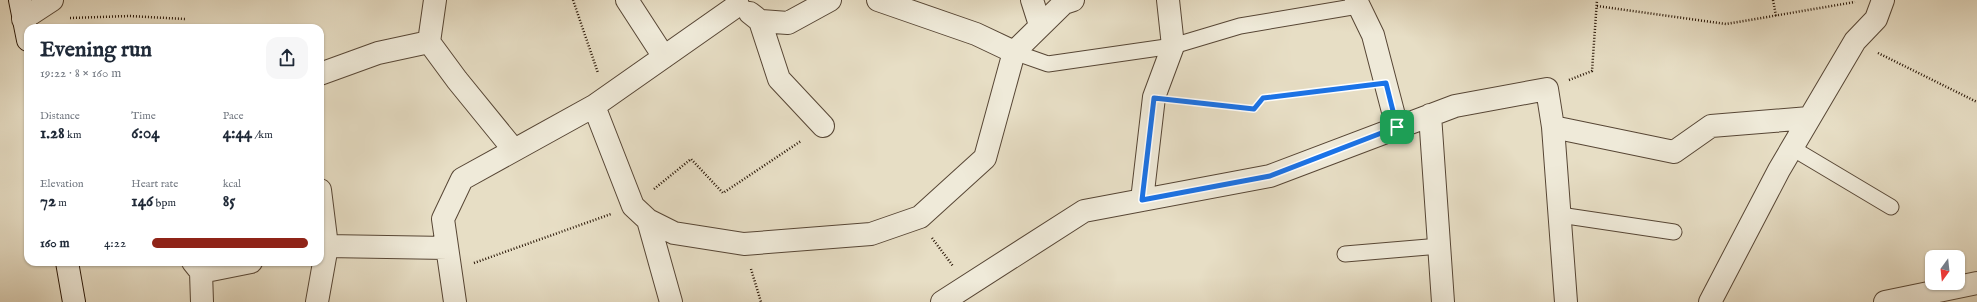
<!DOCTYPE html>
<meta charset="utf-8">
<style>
:root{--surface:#fff;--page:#f6f6f7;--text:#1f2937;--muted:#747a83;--accent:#8f2418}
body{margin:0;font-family:"IM FELL English",serif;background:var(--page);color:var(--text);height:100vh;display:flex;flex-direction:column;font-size:15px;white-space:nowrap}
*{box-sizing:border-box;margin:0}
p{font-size:13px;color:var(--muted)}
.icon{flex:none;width:22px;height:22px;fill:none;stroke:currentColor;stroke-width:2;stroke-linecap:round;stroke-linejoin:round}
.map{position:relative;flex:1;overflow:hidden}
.drawer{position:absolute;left:24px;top:24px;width:300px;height:242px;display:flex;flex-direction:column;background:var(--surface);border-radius:12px;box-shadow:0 1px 3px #0004}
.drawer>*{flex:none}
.needle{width:26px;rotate:195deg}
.fabs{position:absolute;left:1925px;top:250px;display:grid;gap:8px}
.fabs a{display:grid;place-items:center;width:40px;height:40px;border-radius:8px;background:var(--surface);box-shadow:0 1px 3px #0004;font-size:20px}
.pin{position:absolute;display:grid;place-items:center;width:34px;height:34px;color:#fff;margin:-17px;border-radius:8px;box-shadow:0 2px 6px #0006}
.round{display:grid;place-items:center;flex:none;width:42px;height:42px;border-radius:12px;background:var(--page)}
.headline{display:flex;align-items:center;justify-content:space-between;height:68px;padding:0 16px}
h1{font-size:22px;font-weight:700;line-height:30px}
.metrics{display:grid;grid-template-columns:repeat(3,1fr);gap:6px;height:68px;padding:4px 16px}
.metrics div{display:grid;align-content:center}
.metrics b{font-size:17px;font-weight:700}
.metrics small{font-size:11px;font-weight:400}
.metrics p{font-size:11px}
ul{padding:0 16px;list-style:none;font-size:13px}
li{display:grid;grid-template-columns:64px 48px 1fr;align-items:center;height:30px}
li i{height:10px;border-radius:5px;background:var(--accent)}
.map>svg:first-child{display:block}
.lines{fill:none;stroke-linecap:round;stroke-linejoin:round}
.service-casing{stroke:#574635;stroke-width:17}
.minor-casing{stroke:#574635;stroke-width:24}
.tertiary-casing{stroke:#574635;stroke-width:24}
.secondary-casing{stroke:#271405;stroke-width:24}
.path{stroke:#271405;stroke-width:2.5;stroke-dasharray:1 2;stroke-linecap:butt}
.service{stroke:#efead9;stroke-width:15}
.minor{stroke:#efead9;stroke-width:22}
.tertiary{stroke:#efead9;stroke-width:22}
.secondary{stroke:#efead9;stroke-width:22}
.route-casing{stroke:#fff;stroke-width:8}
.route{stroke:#1a73e8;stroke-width:5}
</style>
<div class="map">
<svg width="1977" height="302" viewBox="0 0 1977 302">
<rect width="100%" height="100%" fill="#e7dec5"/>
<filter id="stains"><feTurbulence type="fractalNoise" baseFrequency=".005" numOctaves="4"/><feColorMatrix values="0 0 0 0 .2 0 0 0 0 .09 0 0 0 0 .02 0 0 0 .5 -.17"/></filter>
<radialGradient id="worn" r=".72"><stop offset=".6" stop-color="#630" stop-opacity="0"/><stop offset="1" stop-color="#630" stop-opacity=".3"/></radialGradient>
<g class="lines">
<g class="service-casing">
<path id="service" d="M1014,52L1048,64L1173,46L1240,26L1358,6
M1792,148L1891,207
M1560,215L1674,232
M1345,254L1440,246"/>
</g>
<g class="minor-casing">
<path id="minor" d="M627,0L664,57
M1032,0L1040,25
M1356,0L1373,35L1397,127
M738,5L594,106L633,206L648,220L674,233L744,244L871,234L920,217L985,158L1014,52L976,34L878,0
M750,13L760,21L788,23L830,0
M23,19L52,0
M760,21L779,79L823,126
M429,42L435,0
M1014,52L1064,3L1073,0
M320,74L378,53L429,42L457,80L514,150
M1430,115L1443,302
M1553,127L1566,302
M1142,200L1154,97L1173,46L1168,0
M648,220L671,302
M320,248L327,246L447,248
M193,262L201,272L202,302
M201,272L251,262
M317,302L327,246L320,190
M455,302L443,219L462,179L594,106
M942,302L1084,211L1270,176L1455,106L1547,89L1553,127L1674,152L1711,126L1809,118
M1710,302L1779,170L1855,41L1876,19L1883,0"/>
</g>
<g class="tertiary-casing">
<path id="tertiary" d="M1885,302L1977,283"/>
</g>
<g class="secondary-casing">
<path id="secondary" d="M20,0L28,40
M67,262L74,302"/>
</g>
<path class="path" d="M573,0L598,73
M1773,0L1776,16
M1597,6L1726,24L1855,2
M70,18L129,16L185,19
M1878,53L1977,102
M1569,80L1592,71L1597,0
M1180,100L1254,109L1263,97L1361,86
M654,189L691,159L723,193L801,141
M932,238L953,266
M474,263L611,214
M751,269L761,302"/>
<use href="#service" class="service"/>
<use href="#minor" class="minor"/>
<use href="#tertiary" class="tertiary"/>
<use href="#secondary" class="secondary"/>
</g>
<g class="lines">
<g class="route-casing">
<path id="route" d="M1386,83L1397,127L1270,176L1142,200L1154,98L1254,109L1263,98Z"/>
</g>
<use href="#route" class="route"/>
</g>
<rect width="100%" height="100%" filter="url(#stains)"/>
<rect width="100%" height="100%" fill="url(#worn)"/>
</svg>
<div class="fabs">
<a><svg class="needle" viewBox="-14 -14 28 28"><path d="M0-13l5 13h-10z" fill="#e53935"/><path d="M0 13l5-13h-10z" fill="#747a83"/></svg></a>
</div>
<div class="pin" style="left:1397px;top:127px;background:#1e9e55"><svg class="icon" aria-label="arrive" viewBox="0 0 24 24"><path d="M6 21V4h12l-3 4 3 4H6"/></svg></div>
<section class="drawer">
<div class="headline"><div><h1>Evening run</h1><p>19:22 · 8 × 160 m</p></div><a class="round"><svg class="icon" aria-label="share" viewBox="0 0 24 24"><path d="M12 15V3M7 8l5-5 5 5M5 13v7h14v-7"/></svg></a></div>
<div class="metrics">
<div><p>Distance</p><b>1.28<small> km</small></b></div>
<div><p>Time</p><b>6:04</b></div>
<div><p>Pace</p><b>4:44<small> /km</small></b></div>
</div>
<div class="metrics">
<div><p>Elevation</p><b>72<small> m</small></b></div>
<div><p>Heart rate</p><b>146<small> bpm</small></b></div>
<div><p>kcal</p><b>85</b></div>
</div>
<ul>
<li><b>160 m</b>4:22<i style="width:100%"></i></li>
</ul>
</section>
</div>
